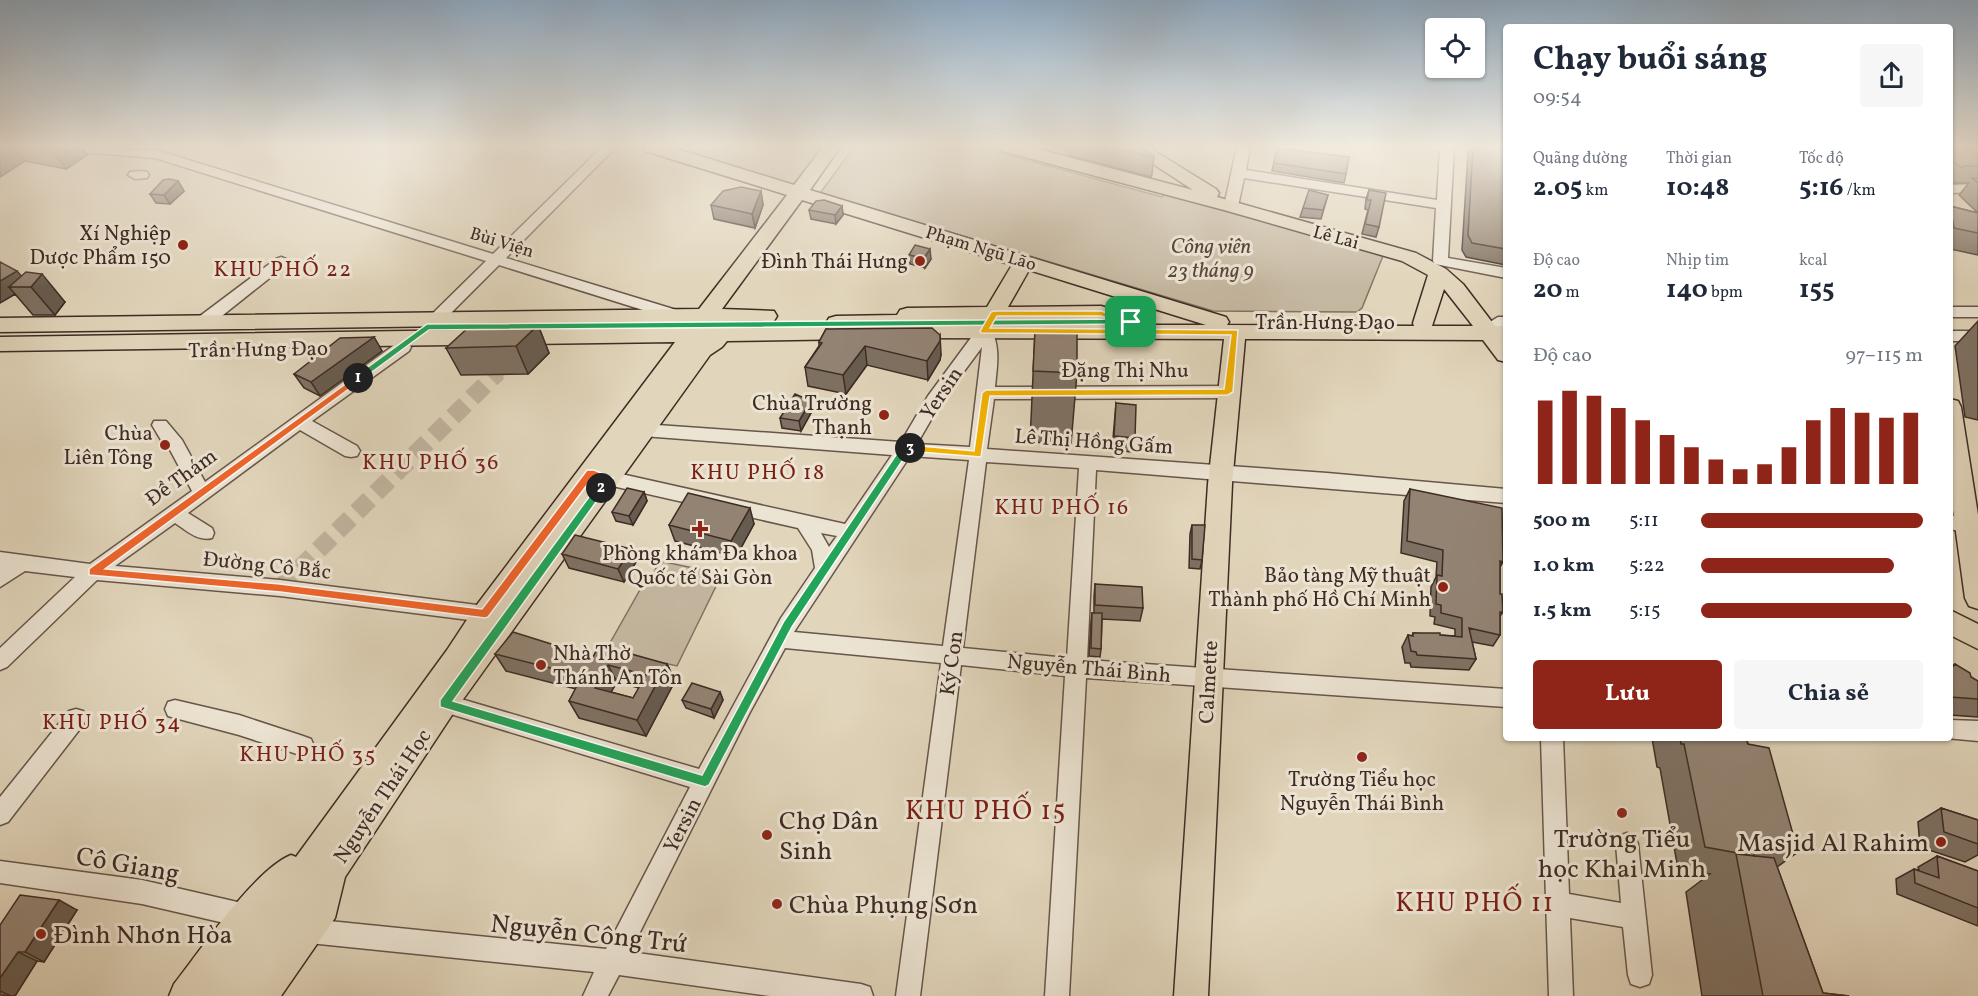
<!DOCTYPE html>
<html lang="vi">
<meta charset="utf-8">
<style>
:root{--surface:#fff;--page:#f6f6f7;--text:#1f2937;--muted:#747a83;--accent:#8f2418}
body{margin:0;font-family:Vollkorn,serif;background:var(--page);color:var(--text);height:100vh;display:flex;flex-direction:column;font-size:22px;white-space:nowrap}
*{box-sizing:border-box;margin:0}
p{font-size:20px;color:var(--muted)}
.icon{flex:none;width:33px;height:33px;fill:none;stroke:currentColor;stroke-width:2;stroke-linecap:round;stroke-linejoin:round}
.map{position:relative;flex:1;overflow:hidden}
.details{position:absolute;left:1503px;top:24px;width:450px;height:717px;display:flex;flex-direction:column;background:var(--surface);border-radius:6px;box-shadow:0 2px 4px #0004}
.details>*{flex:none}
.controls{position:absolute;left:1425px;top:18px;display:grid;gap:12px}
.controls a{display:grid;place-items:center;width:60px;height:60px;border-radius:6px;background:var(--surface);box-shadow:0 2px 4px #0004;font-size:30px}
.pin{position:absolute;display:grid;place-items:center;width:51px;height:51px;color:#fff;margin:-26px;border-radius:12px;box-shadow:0 3px 9px #0006}
.km{position:absolute;width:30px;height:30px;margin:-15px;border-radius:50%;background:#222;color:#fff;font-size:16px;line-height:30px;text-align:center}
.round{display:grid;place-items:center;flex:none;width:63px;height:63px;border-radius:6px;background:var(--page)}
.headline{display:flex;align-items:center;justify-content:space-between;height:102px;padding:0 30px}
h1{font-size:33px;font-weight:700;line-height:45px}
.metrics{display:grid;grid-template-columns:repeat(3,1fr);gap:9px;height:102px;padding:6px 30px}
.metrics div{display:grid;align-content:center}
.metrics b{font-size:26px;font-weight:700}
.metrics small{font-size:16px;font-weight:400}
.metrics p{font-size:16px}
.chart{height:168px;padding:12px 30px}
.chart p{display:flex;justify-content:space-between}
.chart svg{width:100%;height:108px;margin-top:6px;stroke:var(--accent);stroke-width:6}
.button{display:flex;gap:12px;margin-top:auto;padding:12px 30px}
.button a{flex:1;height:69px;border-radius:6px;background:var(--accent);color:#fff;font-size:24px;font-weight:700;line-height:69px;text-align:center}
.button a+a{background:var(--page);color:var(--text)}
ul{padding:0 30px;list-style:none;font-size:20px}
li{display:grid;grid-template-columns:96px 72px 1fr;align-items:center;height:45px}
li i{height:15px;border-radius:8px;background:var(--accent)}
.map>svg:first-child{display:block}
.green{fill:#c5b8a1;stroke:#827262;stroke-width:1.5}
.lines{fill:none;stroke-linecap:round;stroke-linejoin:round}
.minor-tunnel-far1{stroke:#c0b39d;stroke-width:15;stroke-dasharray:15 8;stroke-linecap:butt}
.minor-tunnel{stroke:#c0b39d;stroke-width:18;stroke-dasharray:18 9;stroke-linecap:butt}
.minor-casing{stroke:#67564a;stroke-width:3}
.major-casing{stroke:#3e2b24;stroke-width:3}
.minor{fill:#ece4d3;fill-rule:evenodd}
.major{fill:#e1d5bb;fill-rule:evenodd}
.wall{fill:#7e7163;stroke:#3e2b24;stroke-width:1.5;fill-rule:evenodd}
.shaded-wall{fill:#675c50;stroke:#3e2b24;stroke-width:1.5}
.building{fill:#938373;stroke:#3e2b24;stroke-width:1.5;fill-rule:evenodd}
.split-1{fill:#22a559;stroke:#fff;stroke-width:1.5}
.split-2{fill:#f0652b;stroke:#fff;stroke-width:1.5}
.split-3{fill:#22a559;stroke:#fff;stroke-width:1.5}
.split-4{fill:#f5b400;stroke:#fff;stroke-width:1.5}
.poi-dot{fill:#8f2418;stroke:#ece4d3;stroke-width:2}
.labels{text-anchor:middle;stroke-width:6;stroke-linejoin:round;paint-order:stroke}
.far-street-label{font-size:18px;fill:#3e2b24;stroke:#ece4d3}
.poi-label{font-size:21px;fill:#3e2b24;stroke:#ece4d3;text-anchor:end}
.park-label{font-size:21px;font-style:italic;fill:#59473d;stroke:#ece4d3}
.street-label{font-size:21px;fill:#3e2b24;stroke:#ece4d3}
.neighbourhood-label{font-size:22px;letter-spacing:1.5px;fill:#7a1f14;stroke:#ece4d3}
.near-poi-label{font-size:26px;fill:#3e2b24;stroke:#ece4d3;text-anchor:start}
.near-street-label{font-size:26px;fill:#3e2b24;stroke:#ece4d3}
.near-neighbourhood-label{font-size:27px;letter-spacing:1.5px;fill:#7a1f14;stroke:#ece4d3}
</style>
<div class="map">
<svg width="1978" height="996" viewBox="0 0 1978 996">
<rect width="100%" height="100%" fill="#e1d5bb"/>
<filter id="stains"><feTurbulence type="fractalNoise" baseFrequency=".00333" numOctaves="4"/><feColorMatrix values="0 0 0 0 .2 0 0 0 0 .09 0 0 0 0 .02 0 0 0 .5 -.17"/></filter>
<radialGradient id="worn" r=".72"><stop offset=".6" stop-color="#630" stop-opacity="0"/><stop offset="1" stop-color="#630" stop-opacity=".3"/></radialGradient>
<path class="green" d="M667,147H825L797,187Z
M854,147H978L1162,197L1165,193L1382,253L1383,256L1362,308L1357,312L1213,311L823,194L821,192Z
M660,561L722,574L677,666L606,650L641,588H645Z"/>
<g class="lines">
<path class="minor-tunnel-far1" d="M496,373L512,358"/>
<path class="minor-tunnel" d="M280,588L498,372"/>
<g class="minor-casing">
<path id="minor" d="M62,147L156,150L493,254L602,147H616L506,258L683,312L686,316L678,321L499,265L440,324L435,325L427,320L430,316L486,261L155,158L68,151Z
M1237,147H1250L1246,170L1437,200L1440,147H1454L1448,258L1506,268V278L1435,264L1433,261L1436,208L1244,178L1238,206L1231,210L1226,209L1224,206Z
M142,171L147,172L149,175L147,178L135,179L128,175L130,172Z
M1978,184V192L1950,193V185Z
M281,257L286,259L288,262L286,265L208,327H196L194,323L196,319L276,259Z
M1950,307H1978V317H1950Z
M1498,317H1506V327L1492,326L1490,322Z
M984,326L990,327C1001,347 997,365 995,387L1228,386L1234,388L1236,392L1234,396L1228,398L994,399L987,449L1327,473L1506,489V503L1096,470L1087,660L1506,689V707L1086,678L1069,996H1045L1065,676L961,665L920,996H896L941,663L785,648L750,712L630,952L861,984L870,987L873,996H770L619,975L608,996H583L594,972L309,943L301,939L297,931L301,923L309,919L606,949L690,787L444,712L437,710L434,703L437,696L444,694L699,769L781,618L815,568L812,550L798,528L608,485L602,483L599,478L602,473L608,471L845,524L892,455L643,436L637,434L634,430L637,426L643,424L901,442L928,396L973,335L977,334L978,327ZM982,347L970,447L917,444L940,404ZM910,456L969,460L943,646L794,632ZM986,462L1079,468L1067,658L963,648ZM821,533L837,536L829,547Z
M1950,331H1978V341H1950Z
M403,342L409,343L411,347L409,351L312,421L357,446L360,451L357,456L351,457L345,456L300,430L188,513L212,528L214,533L212,538C198,542 186,530 175,523L115,566L280,580L485,606L492,608L495,614L492,620L485,622L280,596L97,580L7,667L0,670V648L75,577L25,571L0,587V552L90,564L192,491L169,448L161,440L152,425L154,421H166L182,440L205,482L397,343Z
M1950,515L1978,521V535L1950,529Z
M175,700L239,715L303,736L311,739L314,746L311,753L303,756L239,735L175,718L168,716L165,709L168,702Z
M76,709L83,711L87,718L83,725L8,822L0,825V797L69,711Z
M1950,720L1978,721V741L1946,738H1950Z
M1541,738H1563L1569,894L1621,903L1616,844L1619,836L1627,833L1635,836L1638,844L1652,975L1649,984L1640,987L1631,984L1628,975L1623,927L1570,918L1573,996H1549Z
M0,861L142,880L246,904L254,908L258,916L254,924L246,928L142,904L0,883Z"/>
</g>
<g class="major-casing">
<path id="major" d="M643,147H671L794,185L823,147H840L810,190L1226,317L1229,322L1227,325L1414,326L1413,323L1428,275L1402,261L1224,210L1002,151L1000,147H1030L1193,190L1127,147H1148L1216,189L1219,193L1217,197L1416,253L1446,269L1463,284L1495,326H1506V362L1498,360L1483,340L1245,339L1232,484L1208,996H1174L1208,484L1224,339L905,338L898,336L896,329L864,330L865,332L862,337L855,339L727,341L722,347L710,355L454,712L345,877L335,918L281,996H169L174,984C200,951 254,870 291,855L296,857L447,650L476,606L675,342L0,351V337L686,327L689,323L0,332V318L699,309L787,195L645,151ZM802,200L1012,265L987,307L907,308L900,310L897,315L836,316L829,318L826,323L827,325L735,327L729,322L774,321L777,316L774,311L722,309ZM1029,270L1206,325H1140L1141,322L1138,317L1101,306L1008,307ZM1444,289L1473,326H1432ZM1100,320L1117,325L998,324L1000,321ZM935,321H979L978,324H934ZM710,322H721L715,327H707Z
M1950,399L1958,401L1961,407L1978,515V609L1969,606L1965,598L1950,488Z
M1950,610L1978,624V649L1950,635Z"/>
</g>
<use href="#minor" class="minor"/>
<use href="#major" class="major"/>
</g>
<path class="wall" d="M0,147H82L87,155L66,169L25,161Z
M1059,147H1141L1154,156L1152,174L1151,177L1072,156Z
M1470,147H1506V265L1466,257L1462,250L1468,153Z
M1950,147L1952,148H1978V213L1959,195L1969,183H1950Z
M1277,148L1346,174L1344,183L1272,171Z
M178,181L184,191L170,204L156,203L150,194Z
M1369,190L1379,227L1376,237L1362,234L1368,210L1365,209L1366,199Z
M761,191L763,205L755,228L714,219L711,205Z
M1328,195L1321,219L1300,217L1303,208Z
M842,206L843,215L836,224L811,219L809,210Z
M1950,206L1978,213V255L1950,249Z
M909,255L931,259L925,268L910,264Z
M0,262L22,277L65,302L55,315H33L15,294L0,303Z
M1978,321V420L1965,417L1955,346Z
M538,325L549,353L528,374L461,375L446,348Z
M826,329L941,354L940,360L928,380L867,365L846,394L808,386L805,367L819,346V342Z
M1035,331L1077,373L1071,444L1030,442Z
M374,337L382,351L320,396L304,388L294,374Z
M1116,403L1135,438L1132,452L1112,450Z
M812,411L801,431L782,428L780,418Z
M1410,489L1503,562L1500,567V594L1503,612L1500,616V635L1493,646L1472,642L1476,659L1469,670L1411,667L1410,663H1405L1402,647L1408,635L1412,636L1413,633L1455,636V629L1434,624L1435,617L1430,616L1431,587L1436,577L1437,562L1401,553L1404,501Z
M644,492L647,501L633,525L616,521L612,512Z
M754,524L736,557L675,541L669,525Z
M1192,525L1202,560L1200,569L1189,568L1190,534Z
M562,554L636,562L624,582L569,568Z
M1095,584L1143,608L1140,621L1102,619L1101,649L1100,657L1089,656L1091,622L1092,613H1094V597Z
M495,654L593,657L667,664L675,681L646,736L579,718L569,701L576,689L506,671ZM617,682L639,688L633,698L611,692Z
M1955,664L1971,677L1978,681V717L1950,715V667Z
M720,692L723,700L714,718L686,708L682,700Z
M1652,738H1746L1748,744L1798,852L1777,867L1823,993L1849,996H1702L1686,892L1710,874L1678,869L1660,768L1657,767Z
M1941,808L1978,820V855L1965,862L1920,847L1918,822Z
M1937,856L1978,871V926L1897,894L1896,879L1914,869L1919,870L1918,867Z
M77,910L44,962L37,961L15,996L0,995V925Z"/>
<path class="shaded-wall" d="M0,147H14L25,161L0,177Z
M50,147H82L87,155L66,169Z
M178,181L184,191L170,204L164,195Z
M761,191L763,205L755,228L752,214Z
M842,206L843,215L836,224L835,215Z
M930,249L931,259L925,268L924,258Z
M17,271L29,285L9,287L15,294L0,303V281Z
M42,274L65,302L55,315L31,287Z
M538,325L549,353L528,374L516,346Z
M940,335L941,354L940,360L928,380L927,361Z
M374,337L382,351L320,396L311,382Z
M865,346L867,365L846,394L843,375Z
M811,401L812,411L801,431L799,421Z
M644,492L647,501L633,525L629,516Z
M750,508L754,524L736,557L731,541Z
M631,549L636,562L624,582L618,569Z
M667,664L675,681L646,736L637,720Z
M608,665L617,682L604,704L595,688Z
M720,692L723,700L714,718L711,709Z
M59,900L77,910L44,962L25,952Z
M18,952L37,961L15,996H11L0,991V978Z"/>
<path class="building" d="M1113,147H1141L1154,156V158Z
M1473,147H1506V249L1472,243L1468,235Z
M1950,147L1952,148H1978V166H1963L1961,168L1956,163L1950,162Z
M1277,148L1349,157L1346,174L1274,163Z
M1972,178H1978V183Z
M169,179L178,181L164,195L150,194L163,180Z
M741,187L761,191L752,214L711,205L723,191Z
M1309,190L1328,195L1323,210L1303,208Z
M1369,190L1386,193L1379,227L1365,224L1371,200H1367Z
M824,200L842,206L835,215L809,210L816,201Z
M1950,206L1978,213V233L1954,228Z
M915,245L930,249L924,258L909,255Z
M0,262L17,271L0,281Z
M26,272L42,274L31,287H9Z
M538,325L516,346L446,348L470,326Z
M932,328L940,335V341L927,361L865,346L843,375L805,367L822,343L819,342L826,329Z
M1077,330V373L1033,371L1035,331Z
M374,337L311,382L294,374L340,338Z
M795,394L811,401L799,421L780,418Z
M1116,403L1136,405L1135,438L1114,436Z
M627,488L644,492L629,516L612,512Z
M1410,489L1502,508L1503,562L1500,561V594H1502L1503,612H1500V635L1469,628L1476,659L1417,655L1416,652L1411,651L1408,635L1413,636V633H1440V635L1462,637V618L1441,613V605L1436,604L1437,575L1442,576L1443,550L1407,541Z
M688,493L750,508L731,541L669,525Z
M1192,525H1205L1202,560L1192,559Z
M575,535L631,549L618,569L562,554Z
M1095,584L1142,587L1143,608L1095,605Z
M1092,613H1102L1101,649L1091,648Z
M513,632L593,657L599,645L667,664L637,720L569,701L582,676L495,654ZM608,665L646,675L633,698L595,688Z
M1955,664L1970,673L1971,677L1978,681V699L1950,697V670Z
M692,683L720,692L711,709L682,700Z
M1680,738H1746L1748,744L1769,748L1798,852L1751,844L1754,856L1705,847L1684,744H1681Z
M1941,808L1978,820V844L1944,832Z
M1736,854L1774,858L1823,993L1849,996H1763Z
M1937,856L1978,871V908L1915,883L1914,869L1939,878Z
M20,895L59,900L25,952H18L0,978V925Z"/>
<linearGradient id="sky" x2="0" y2="1"><stop stop-color="#8faac2"/><stop offset="0.51" stop-color="#f2ece0"/><stop offset="1" stop-color="#f2ece0" stop-opacity="0"/></linearGradient>
<rect width="1978" height="287" fill="url(#sky)"/>
<path class="split-1" d="M1131,319L1135,322L1134,324L429,330L361,380L353,378L427,324Z"/>
<path class="split-2" d="M358,375L361,376V380L105,569L280,584L482,609L587,470H594L613,478L604,491L601,492L596,488L602,480L593,477L488,617L485,618L280,592L89,575V569Z"/>
<path class="split-3" d="M906,445L915,448L908,452L792,627L709,785L705,787L440,707V700L597,486L601,485L606,488L604,491L453,701L702,775L784,621L902,446Z"/>
<path class="split-4" d="M994,311H1101L1135,322L1131,325L1101,316H997L990,328L1238,330L1233,392L1228,395L990,396L981,457L907,451L905,448L910,445L974,451L982,393L986,390L1224,389L1231,335L981,333L980,331L991,312Z"/>
<g class="poi-dot">
<circle cx="183" cy="245" r="6"/>
<circle cx="920" cy="261" r="6"/>
<circle cx="884" cy="415" r="6"/>
<circle cx="165" cy="445" r="6"/>
<path d="M697 520h6v6h6v6h-6v6h-6v-6h-6v-6h6z"/>
<circle cx="1443" cy="587" r="6"/>
<circle cx="541" cy="665" r="6"/>
<circle cx="1362" cy="757" r="6"/>
<circle cx="1622" cy="813" r="6"/>
<circle cx="767" cy="835" r="6"/>
<circle cx="1941" cy="842" r="6"/>
<circle cx="777" cy="904" r="6"/>
<circle cx="41" cy="934" r="6"/>
</g>
<g class="labels">
<g class="far-street-label">
<text transform="translate(1336 237) rotate(15)" y="6">Lê Lai</text>
<text transform="translate(502 242) rotate(17)" y="6">Bùi Viện</text>
<text transform="translate(981 248) rotate(17)" y="6">Phạm Ngũ Lão</text>
</g>
<g class="poi-label">
<text x="171" y="240">Xí Nghiệp<tspan x="171" dy="24">Dược Phẩm 150</tspan></text>
<text x="908" y="268">Đình Thái Hưng</text>
<text x="872" y="410">Chùa Trường<tspan x="872" dy="24">Thạnh</tspan></text>
<text x="153" y="440">Chùa<tspan x="153" dy="24">Liên Tông</tspan></text>
<text x="700" y="560" text-anchor="middle">Phòng khám Đa khoa<tspan x="700" dy="24">Quốc tế Sài Gòn</tspan></text>
<text x="1431" y="582">Bảo tàng Mỹ thuật<tspan x="1431" dy="24">Thành phố Hồ Chí Minh</tspan></text>
<text x="553" y="660" text-anchor="start">Nhà Thờ<tspan x="553" dy="24">Thánh An Tôn</tspan></text>
<text x="1362" y="786" text-anchor="middle">Trường Tiểu học<tspan x="1362" dy="24">Nguyễn Thái Bình</tspan></text>
</g>
<g class="park-label">
<text x="1211" y="253">Công viên<tspan x="1211" dy="24">23 tháng 9</tspan></text>
</g>
<g class="street-label">
<text x="1325" y="329">Trần Hưng Đạo</text>
<text transform="translate(258 349) rotate(-1)" y="7">Trần Hưng Đạo</text>
<text x="1125" y="377">Ðặng Thị Nhu</text>
<text transform="translate(941 393) rotate(-56)" y="7">Yersin</text>
<text transform="translate(1094 441) rotate(4)" y="7">Lê Thị Hồng Gấm</text>
<text transform="translate(181 477) rotate(-36)" y="7">Ðề Thám</text>
<text transform="translate(267 565) rotate(6)" y="7">Đường Cô Bắc</text>
<text transform="translate(951 663) rotate(-82)" y="7">Ký Con</text>
<text transform="translate(1089 668) rotate(5)" y="7">Nguyễn Thái Bình</text>
<text transform="translate(1208 682) rotate(-87)" y="7">Calmette</text>
<text transform="translate(382 796) rotate(-56)" y="7">Nguyễn Thái Học</text>
<text transform="translate(682 825) rotate(-63)" y="7">Yersin</text>
</g>
<g class="neighbourhood-label">
<text x="283" y="276">KHU PHỐ 22</text>
<text x="431" y="469">KHU PHỐ 36</text>
<text x="758" y="479">KHU PHỐ 18</text>
<text x="1062" y="514">KHU PHỐ 16</text>
<text x="112" y="729">KHU PHỐ 34</text>
<text x="308" y="761">KHU PHỐ 35</text>
</g>
<g class="near-poi-label">
<text x="779" y="829">Chợ Dân<tspan x="779" dy="30">Sinh</tspan></text>
<text x="1622" y="847" text-anchor="middle">Trường Tiểu<tspan x="1622" dy="30">học Khai Minh</tspan></text>
<text x="1929" y="851" text-anchor="end">Masjid Al Rahim</text>
<text x="789" y="913">Chùa Phụng Sơn</text>
<text x="53" y="943">Đình Nhơn Hòa</text>
</g>
<g class="near-street-label">
<text transform="translate(128 864) rotate(10)" y="9">Cô Giang</text>
<text transform="translate(589 933) rotate(6)" y="9">Nguyễn Công Trứ</text>
</g>
<g class="near-neighbourhood-label">
<text x="986" y="819">KHU PHỐ 15</text>
<text x="1475" y="911">KHU PHỐ 11</text>
</g>
</g>
<rect width="100%" height="100%" filter="url(#stains)"/>
<rect width="100%" height="100%" fill="url(#worn)"/>
</svg>
<div class="controls">
<a><svg class="icon" aria-label="locate" viewBox="0 0 24 24"><circle cx="12" cy="12" r="6"/><path d="M12 2v4M12 18v4M2 12h4M18 12h4"/></svg></a>
</div>
<div class="pin" style="left:1131px;top:322px;background:#1e9e55"><svg class="icon" aria-label="arrive" viewBox="0 0 24 24"><path d="M6 21V4h12l-3 4 3 4H6"/></svg></div>
<b class="km" style="left:358px;top:378px">1</b>
<b class="km" style="left:601px;top:488px">2</b>
<b class="km" style="left:910px;top:448px">3</b>
<section class="details">
<div class="headline"><div><h1>Chạy buổi sáng</h1><p>09:54</p></div><a class="round"><svg class="icon" aria-label="share" viewBox="0 0 24 24"><path d="M12 15V3M7 8l5-5 5 5M5 13v7h14v-7"/></svg></a></div>
<div class="metrics">
<div><p>Quãng đường</p><b>2.05<small> km</small></b></div>
<div><p>Thời gian</p><b>10:48</b></div>
<div><p>Tốc độ</p><b>5:16<small> /km</small></b></div>
</div>
<div class="metrics">
<div><p>Độ cao</p><b>20<small> m</small></b></div>
<div><p>Nhịp tim</p><b>140<small> bpm</small></b></div>
<div><p>kcal</p><b>155</b></div>
</div>
<div class="chart"><p><span>Độ cao</span>97–115 m</p>
<svg viewBox="0 0 160 44" preserveAspectRatio="none"><path d="M5 44V10M15 44V6M25 44V8M35 44V13M45 44V18M55 44V24M65 44V29M75 44V34M85 44V38M95 44V36M105 44V29M115 44V18M125 44V13M135 44V15M145 44V17M155 44V15"/></svg>
</div>
<ul>
<li><b>500 m</b>5:11<i style="width:100%"></i></li>
<li><b>1.0 km</b>5:22<i style="width:87%"></i></li>
<li><b>1.5 km</b>5:15<i style="width:95%"></i></li>
</ul>
<div class="button"><a>Lưu</a><a>Chia sẻ</a></div>
</section>
</div>
